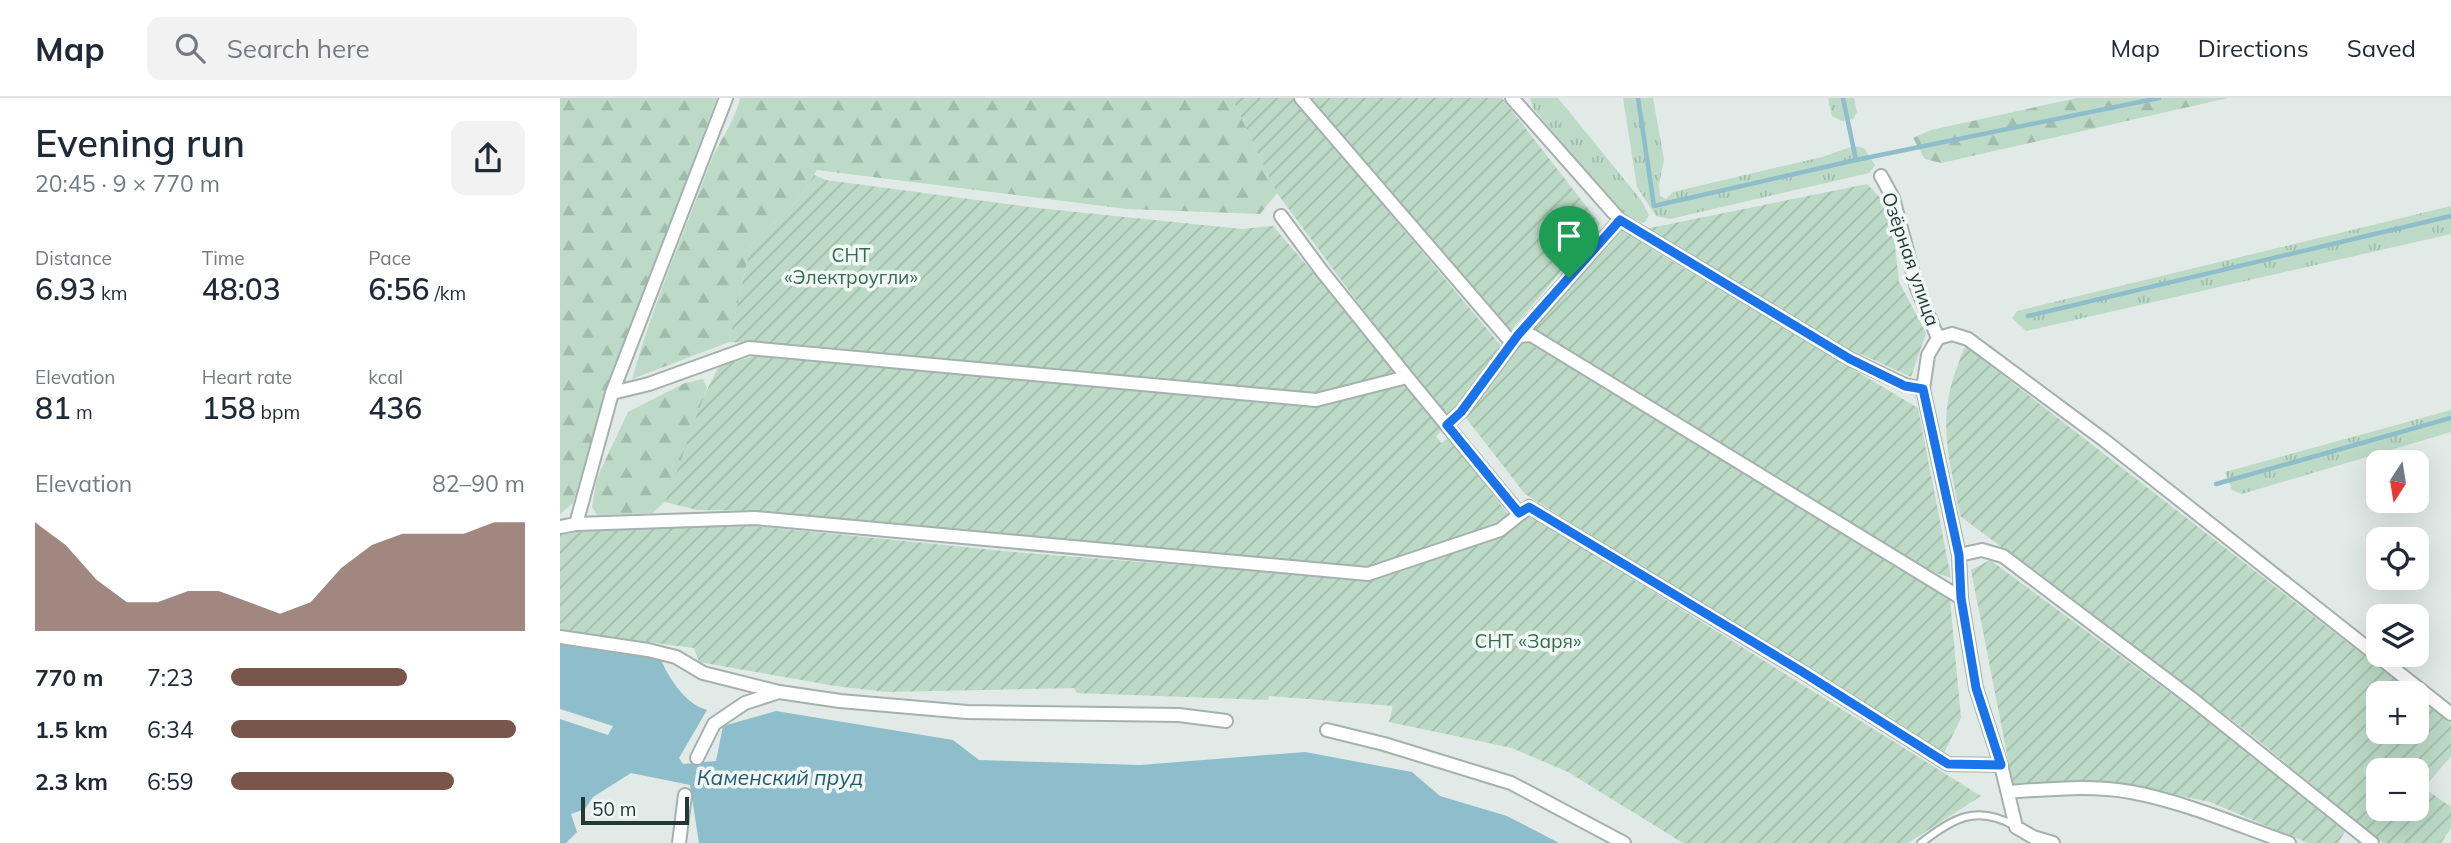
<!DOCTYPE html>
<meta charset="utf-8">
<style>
:root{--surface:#fff;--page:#f2f2f3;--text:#1f2937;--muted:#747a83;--line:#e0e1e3;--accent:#78564c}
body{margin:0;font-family:Mulish,sans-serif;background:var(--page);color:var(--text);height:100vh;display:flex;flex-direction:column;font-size:26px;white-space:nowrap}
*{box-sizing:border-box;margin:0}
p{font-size:23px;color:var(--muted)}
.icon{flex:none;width:38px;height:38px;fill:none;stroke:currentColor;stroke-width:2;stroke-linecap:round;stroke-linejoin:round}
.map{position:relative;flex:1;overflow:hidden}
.side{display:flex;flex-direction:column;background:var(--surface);width:560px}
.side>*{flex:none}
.needle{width:46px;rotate:192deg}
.controls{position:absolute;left:1806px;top:352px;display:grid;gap:14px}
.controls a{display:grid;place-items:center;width:63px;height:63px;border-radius:14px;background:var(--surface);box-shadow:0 7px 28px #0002;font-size:35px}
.scale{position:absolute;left:21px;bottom:18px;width:108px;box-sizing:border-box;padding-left:7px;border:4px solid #233935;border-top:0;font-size:19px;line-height:24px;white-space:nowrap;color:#233935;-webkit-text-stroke:5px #f1f7f5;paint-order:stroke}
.pin{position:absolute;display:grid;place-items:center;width:60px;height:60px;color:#fff;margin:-72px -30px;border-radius:50% 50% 50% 0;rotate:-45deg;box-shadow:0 0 7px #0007}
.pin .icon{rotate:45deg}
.round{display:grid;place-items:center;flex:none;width:74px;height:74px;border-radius:14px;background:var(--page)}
.summary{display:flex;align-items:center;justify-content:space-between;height:119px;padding:0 35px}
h1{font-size:38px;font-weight:600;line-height:52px}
.metrics{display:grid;grid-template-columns:repeat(3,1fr);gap:10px;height:119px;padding:7px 35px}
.metrics div{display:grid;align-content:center}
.metrics b{font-size:30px;font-weight:600}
.metrics small{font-size:19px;font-weight:400}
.metrics p{font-size:19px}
.chart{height:196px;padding:14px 35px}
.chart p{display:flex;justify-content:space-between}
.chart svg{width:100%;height:126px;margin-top:7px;fill:var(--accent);opacity:.7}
ul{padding:0 35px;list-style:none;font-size:23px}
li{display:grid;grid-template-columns:112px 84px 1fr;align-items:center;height:52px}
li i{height:18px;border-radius:9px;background:var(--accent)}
header{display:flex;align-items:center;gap:42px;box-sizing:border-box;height:98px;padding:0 35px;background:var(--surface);border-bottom:2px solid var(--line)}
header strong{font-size:33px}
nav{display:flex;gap:38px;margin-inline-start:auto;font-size:24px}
.search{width:490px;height:63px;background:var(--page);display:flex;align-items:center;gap:18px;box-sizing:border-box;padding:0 24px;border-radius:14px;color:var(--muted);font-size:26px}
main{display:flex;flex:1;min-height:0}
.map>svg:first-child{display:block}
.grass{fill:url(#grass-tufts)}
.forest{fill:url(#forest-firs)}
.garden{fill:url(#garden-furrows);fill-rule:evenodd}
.water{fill:#8ebdcb}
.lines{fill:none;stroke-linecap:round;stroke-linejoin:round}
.stream{stroke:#8ebdcb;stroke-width:4.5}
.lane-casing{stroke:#a4b1ae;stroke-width:10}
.street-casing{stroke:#a4b1ae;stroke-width:16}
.lane{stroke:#fff;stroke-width:6}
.street{stroke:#fff;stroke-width:12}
.route-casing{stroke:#fff;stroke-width:14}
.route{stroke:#1a73e8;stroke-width:9}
.labels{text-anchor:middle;stroke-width:7;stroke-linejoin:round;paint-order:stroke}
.park-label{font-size:19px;fill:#316d4c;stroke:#f1f7f5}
.street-label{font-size:19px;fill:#233935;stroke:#f1f7f5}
.water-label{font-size:21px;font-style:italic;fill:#235d70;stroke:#f1f7f5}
</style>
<header>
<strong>Map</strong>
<div class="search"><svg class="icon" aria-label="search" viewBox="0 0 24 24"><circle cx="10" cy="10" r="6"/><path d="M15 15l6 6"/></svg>Search here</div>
<nav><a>Map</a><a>Directions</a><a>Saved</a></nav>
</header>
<main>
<section class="side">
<div class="summary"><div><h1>Evening run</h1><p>20:45 · 9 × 770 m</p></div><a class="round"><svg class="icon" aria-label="share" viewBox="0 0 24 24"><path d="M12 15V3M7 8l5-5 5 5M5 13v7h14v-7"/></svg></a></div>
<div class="metrics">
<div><p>Distance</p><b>6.93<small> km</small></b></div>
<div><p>Time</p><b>48:03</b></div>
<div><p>Pace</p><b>6:56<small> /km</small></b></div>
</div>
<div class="metrics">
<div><p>Elevation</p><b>81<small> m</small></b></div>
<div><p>Heart rate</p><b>158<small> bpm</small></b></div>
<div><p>kcal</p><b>436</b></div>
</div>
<div class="chart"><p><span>Elevation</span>82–90 m</p>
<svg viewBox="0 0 160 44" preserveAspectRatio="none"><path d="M0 44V6L10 14L20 26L30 34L40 34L50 30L60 30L70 34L80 38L90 34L100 22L110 14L120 10L130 10L140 10L150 6L160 6V44z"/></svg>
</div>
<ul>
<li><b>770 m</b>7:23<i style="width:60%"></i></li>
<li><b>1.5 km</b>6:34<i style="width:97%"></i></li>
<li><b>2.3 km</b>6:59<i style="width:76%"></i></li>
</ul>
</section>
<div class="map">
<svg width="1891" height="745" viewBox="0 0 1891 745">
<defs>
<pattern id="grass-tufts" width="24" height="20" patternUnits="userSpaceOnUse" patternTransform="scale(1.75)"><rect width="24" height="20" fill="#bcdac6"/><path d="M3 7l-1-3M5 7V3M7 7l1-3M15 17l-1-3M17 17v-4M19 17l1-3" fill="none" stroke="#a1bcab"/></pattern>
<pattern id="forest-firs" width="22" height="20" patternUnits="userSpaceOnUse" patternTransform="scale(1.75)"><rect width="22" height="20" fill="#bcdac6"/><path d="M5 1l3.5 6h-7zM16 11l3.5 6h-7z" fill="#a1bcab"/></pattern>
<pattern id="garden-furrows" width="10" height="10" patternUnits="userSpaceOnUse" patternTransform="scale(1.75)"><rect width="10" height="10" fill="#bcdac6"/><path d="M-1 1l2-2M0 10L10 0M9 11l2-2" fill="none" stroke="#a1bcab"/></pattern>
</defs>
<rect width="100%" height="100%" fill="#e1eae7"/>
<path class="grass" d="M970,0H998L1081,102L1089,117L1085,124L1082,125L1055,111L973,10Z
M1063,0H1093L1104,62L1099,86L1100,98L1106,101L1113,94L1262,59L1294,48L1304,50L1315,67L1309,75L1110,121L1096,118L1077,89Z
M1268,0H1294L1297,14L1293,21L1282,23L1272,18Z
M1891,108V136L1466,233L1452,220L1457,213Z
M1891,312V334L1682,396L1672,392L1665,374Z"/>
<path class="forest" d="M0,0H157L45,297L13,405L0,416Z
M180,0H672L717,95L700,116L567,111L257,72L238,102L191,147L169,244L72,281C93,207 124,135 151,63C160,41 175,24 180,0Z
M1517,0H1668L1381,65L1365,61L1353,40L1371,32Z
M143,281L147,290L119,373L105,404L92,415L37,417L32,409L37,380L68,314L125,285Z"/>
<path class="garden" d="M672,0H733L942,249L887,320L846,270L717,95Z
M748,0H942L1040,126L950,234Z
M254,77L266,82L477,110L682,131L713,128L808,239L835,275L751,296L243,247L169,244L191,147L238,102Z
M1307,86L1331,111L1339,184L1366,235L1351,279L1301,256L1298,258L1085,131Z
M1060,128L1093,152L1358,310L1391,480L1356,469L973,232Z
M966,243L1390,502L1401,620L1383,657L965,396L906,320L959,247Z
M1405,248L1852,595H1818V634H1857V599L1891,626V658L1864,690L1891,709V730L1881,745H1823L1688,634L1400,418C1394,383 1383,345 1387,310C1389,288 1397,269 1405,248ZM1818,672H1857V710H1818Z
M196,258L619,293L750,308L847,286L881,333L876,338L881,345L889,340L948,416L940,425L806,471L200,413L137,412L105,404C125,359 135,309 160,267Z
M967,415L1421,698L1348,745H1123L1008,674L952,650L829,624L833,608L709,598L708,602L517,595L514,590L327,594L275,588L139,564L134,550L0,533V435L72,430L195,428L454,454L809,482L836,475L942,436Z
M1430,462L1674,642L1787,730L1778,745H1748L1650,704L1570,687H1453L1411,472Z"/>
<path class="water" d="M0,545L99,558C108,578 124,606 147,612L119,660L123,666L156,663L163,628L216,613L393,642L419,662L580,667L745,654L852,674L880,698L947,718L999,745H139L130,687L71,675L33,699L25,711L11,716L17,734L6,745H0V621L48,637L53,628L0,611Z"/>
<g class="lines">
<path class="stream" d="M1078,0L1094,108L1296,62L1599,0
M1283,0L1296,62
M1468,218L1891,118
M1656,386L1891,320"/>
<g class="lane-casing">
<path id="lane" d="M1361,745C1393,720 1417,706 1455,728"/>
</g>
<g class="street-casing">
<path id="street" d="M741,0L952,245
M952,0L1060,122L1290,261L1345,287L1363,291
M1321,78L1333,100L1357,190L1378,240
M721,118L761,172L847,279
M958,238L1060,122
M1378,240L1392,236L1408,241L1544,342L1891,616
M1378,240L1368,257L1363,291L1399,457L1401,500L1416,590L1441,667L1456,729L1473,739L1493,745
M52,295L89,286L189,250L756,302L847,279L959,415
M887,326L901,314L958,238L971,237L1401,500
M16,426L195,420L808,476L940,432L969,409L1241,573L1388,666L1441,667
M0,429L16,426L52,295L166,0
M1399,457L1422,452L1443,458L1631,600L1812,745
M0,539L88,552L116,559L143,575L219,594L280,603L407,614L619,617L666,623
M767,632L824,646L951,685L1064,745
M137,660L154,626L185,605L219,594
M1448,694C1488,691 1531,687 1571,694C1625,704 1677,727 1729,745
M119,745L125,697"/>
</g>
<use href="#lane" class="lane"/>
<use href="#street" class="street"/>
</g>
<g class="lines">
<g class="route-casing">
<path id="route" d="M1060,122L1290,261L1345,288L1363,291L1399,457L1401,500L1416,590L1441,667L1388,666L1241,573L969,409L959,415L887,327L901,314L958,237Z"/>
</g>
<use href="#route" class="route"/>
</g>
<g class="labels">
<g class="park-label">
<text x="291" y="164">СНТ<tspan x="291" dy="22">«Электроугли»</tspan></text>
<text x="968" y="550">СНТ «Заря»</text>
</g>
<g class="street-label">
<text transform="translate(1351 161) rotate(71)" y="7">Озёрная улица</text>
</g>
<g class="water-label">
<text x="220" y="687">Каменский пруд</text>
</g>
</g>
</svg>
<div class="controls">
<a><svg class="needle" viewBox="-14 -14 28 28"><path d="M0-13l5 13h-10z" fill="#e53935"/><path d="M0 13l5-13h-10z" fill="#747a83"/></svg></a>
<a><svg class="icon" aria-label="locate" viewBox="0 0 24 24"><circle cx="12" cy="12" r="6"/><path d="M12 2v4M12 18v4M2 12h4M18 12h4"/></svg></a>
<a><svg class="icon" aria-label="layers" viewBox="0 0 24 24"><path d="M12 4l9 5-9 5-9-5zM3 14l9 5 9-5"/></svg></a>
<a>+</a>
<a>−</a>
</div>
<div class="scale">50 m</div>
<div class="pin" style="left:1009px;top:180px;background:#1e9e55"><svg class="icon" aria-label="arrive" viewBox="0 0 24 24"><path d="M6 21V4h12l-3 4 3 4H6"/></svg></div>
</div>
</main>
